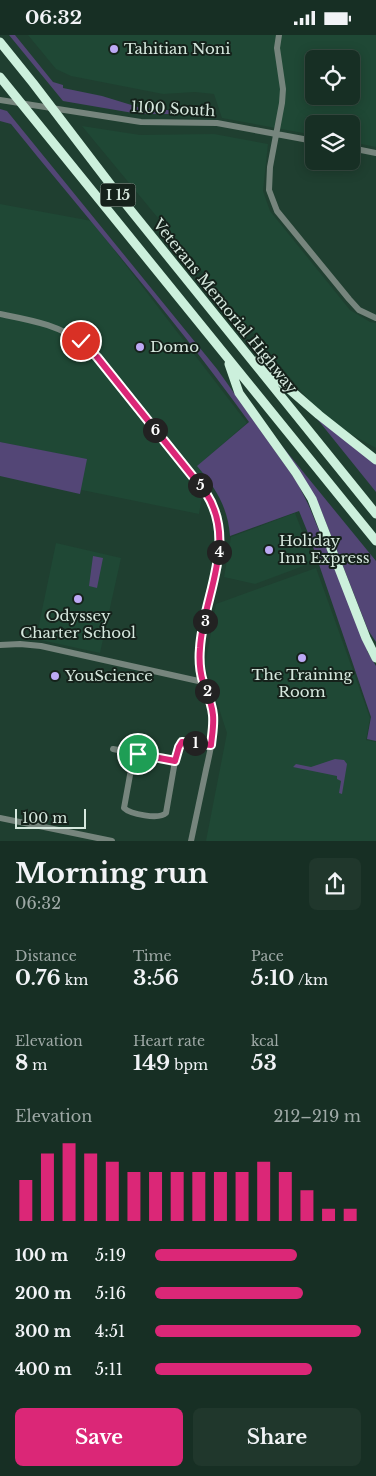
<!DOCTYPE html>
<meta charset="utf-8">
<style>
:root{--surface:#172f24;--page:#20372c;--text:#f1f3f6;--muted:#9ea9a6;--line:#364a41;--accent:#db2777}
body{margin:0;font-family:"Libre Baskerville",serif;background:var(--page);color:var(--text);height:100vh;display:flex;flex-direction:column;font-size:19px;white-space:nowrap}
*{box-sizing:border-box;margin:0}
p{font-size:16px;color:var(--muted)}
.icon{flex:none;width:28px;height:28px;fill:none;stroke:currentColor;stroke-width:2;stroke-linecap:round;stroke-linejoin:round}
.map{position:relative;height:806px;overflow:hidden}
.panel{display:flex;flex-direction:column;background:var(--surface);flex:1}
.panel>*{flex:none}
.controls{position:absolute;left:305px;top:15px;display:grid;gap:10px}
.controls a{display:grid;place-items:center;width:55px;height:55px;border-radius:8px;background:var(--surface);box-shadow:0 2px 12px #0003,0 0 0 1px var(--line);font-size:25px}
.scale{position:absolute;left:15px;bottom:12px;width:71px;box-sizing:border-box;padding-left:5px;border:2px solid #d5e7dd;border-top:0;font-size:14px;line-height:18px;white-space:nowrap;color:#d5e7dd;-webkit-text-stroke:4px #15221b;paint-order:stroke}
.pin{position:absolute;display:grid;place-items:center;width:42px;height:42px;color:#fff;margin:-21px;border:2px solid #fff;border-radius:50%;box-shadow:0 1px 5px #0007}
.km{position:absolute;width:25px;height:25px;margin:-12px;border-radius:50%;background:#222;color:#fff;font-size:14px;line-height:25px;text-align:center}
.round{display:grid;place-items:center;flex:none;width:52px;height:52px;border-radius:8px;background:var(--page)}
.summary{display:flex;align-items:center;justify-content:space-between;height:85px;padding:0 15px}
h1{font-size:28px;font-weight:800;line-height:38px}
.metrics{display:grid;grid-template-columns:repeat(3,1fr);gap:8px;height:85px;padding:5px 15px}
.metrics div{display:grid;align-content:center}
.metrics b{font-size:21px;font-weight:800}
.metrics small{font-size:14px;font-weight:400}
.metrics p{font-size:14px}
.chart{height:140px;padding:10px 15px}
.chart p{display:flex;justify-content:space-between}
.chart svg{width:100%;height:90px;margin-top:5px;stroke:var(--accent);stroke-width:6}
.button{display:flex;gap:10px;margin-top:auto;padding:10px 15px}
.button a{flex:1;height:58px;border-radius:8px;background:var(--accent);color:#fff;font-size:20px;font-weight:800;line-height:58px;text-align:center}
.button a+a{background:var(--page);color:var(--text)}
ul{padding:0 15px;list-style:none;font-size:16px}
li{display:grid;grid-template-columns:80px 60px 1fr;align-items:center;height:38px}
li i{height:12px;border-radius:6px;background:var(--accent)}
.status{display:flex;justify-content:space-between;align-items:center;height:35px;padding:0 25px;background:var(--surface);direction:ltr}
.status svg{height:14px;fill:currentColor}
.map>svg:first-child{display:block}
.built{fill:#1f4835;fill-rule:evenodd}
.green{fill:#534676}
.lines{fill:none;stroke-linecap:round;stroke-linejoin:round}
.minor{stroke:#76857d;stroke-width:6}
.highway{stroke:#ccf0dc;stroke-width:9}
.route-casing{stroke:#fff;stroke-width:10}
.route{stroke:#db2777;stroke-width:6}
.poi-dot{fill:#bda9f5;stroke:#15221b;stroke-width:2}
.labels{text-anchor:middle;stroke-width:4;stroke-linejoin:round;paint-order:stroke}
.shield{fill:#15221b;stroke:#9baca3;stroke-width:1}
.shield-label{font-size:14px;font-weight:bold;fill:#d5e7dd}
.poi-label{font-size:15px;fill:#d5e7dd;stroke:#15221b;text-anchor:start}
.street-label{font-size:15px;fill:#d5e7dd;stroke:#15221b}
</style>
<div class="status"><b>06:32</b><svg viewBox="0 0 49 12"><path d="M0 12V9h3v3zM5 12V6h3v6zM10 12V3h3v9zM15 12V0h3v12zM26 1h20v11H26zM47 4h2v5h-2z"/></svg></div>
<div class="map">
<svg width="376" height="806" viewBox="0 0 376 806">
<rect width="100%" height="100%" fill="#1f3f30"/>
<path class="built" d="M28,0H376V112L351,107V89H314V100L222,83L214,59L195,57L163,59L71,41L56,34ZM314,24H351V61H314Z
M82,91L140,100L214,99L268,109L263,156L270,176L350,275L370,287L376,288V413L325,385Z
M0,169L92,186L247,388L203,426V456L199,479L77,454L83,424L0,407Z
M295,478L314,527L255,549L224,542L231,502Z
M56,508L121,523L100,618L36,604Z
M316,533L370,683L366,705L376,707V806H206L227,698L205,631L216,569Z"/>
<path class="green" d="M9,0H15L53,47L63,50V53L102,61L138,72L186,77V79H139L63,66Z
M0,74L7,76L217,334L297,447L309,471L368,615L367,616L376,631V706L367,704L371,682L310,503L299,476L230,501C228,472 215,452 197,431L249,387C175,284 91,188 11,89L0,86Z
M314,380L376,429V457Z
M0,407L87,424L80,459L0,441Z
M282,411L376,526V607L368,595L321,475Z
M93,521L103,523L97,553L89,551Z
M335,724L344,725L347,729L342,759L339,758L341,746L337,744V741L293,732L296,729L311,732Z"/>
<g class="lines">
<path class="minor" d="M279,0L277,13L283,54L282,68L270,132L269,155L277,176L349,264L359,275L376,283
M0,65L141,87L217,88L314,106
M351,113L376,118
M0,279C30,285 61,290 85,310L199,448C242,505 205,551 200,612C199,623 200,635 203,646C206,657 212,667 213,679C215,697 210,717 206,735C201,759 196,782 191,806
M0,610L20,609L41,611L203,647
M113,714L175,726
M134,718L124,773C130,779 159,785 166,778L175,726L181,709L184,707L211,710
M0,783L112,806"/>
<path class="highway" d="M0,7L33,48L120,162L376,479
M0,42L376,506
M257,326L319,380L376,425
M229,329L239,358L296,438L312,464L366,603L376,623"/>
</g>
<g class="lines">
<g class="route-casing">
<path id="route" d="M81,306L97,322L206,458C238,508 203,561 200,613C199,624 200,637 203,647C207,658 212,668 213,680C214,690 212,700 211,710L182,707L179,712L175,726L138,719"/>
</g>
<use href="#route" class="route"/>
</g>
<g class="poi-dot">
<circle cx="114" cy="14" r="5"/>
<circle cx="140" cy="312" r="5"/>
<circle cx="269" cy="515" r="5"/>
<circle cx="78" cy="564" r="5"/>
<circle cx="302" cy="623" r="5"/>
<circle cx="55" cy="641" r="5"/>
</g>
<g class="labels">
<rect class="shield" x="100.5" y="148.5" width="35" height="23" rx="4"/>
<g class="shield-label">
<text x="118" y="165">I 15</text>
</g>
<g class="poi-label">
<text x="124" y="19">Tahitian Noni</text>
<text x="150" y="317">Domo</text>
<text x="279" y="511">Holiday<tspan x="279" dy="17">Inn Express</tspan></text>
<text x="78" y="586" text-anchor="middle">Odyssey<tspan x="78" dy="17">Charter School</tspan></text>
<text x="302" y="645" text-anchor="middle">The Training<tspan x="302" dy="17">Room</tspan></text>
<text x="65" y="646">YouScience</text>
</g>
<g class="street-label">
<text transform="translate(173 74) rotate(3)" y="5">1100 South</text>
<text transform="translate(225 271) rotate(51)" y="5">Veterans Memorial Highway</text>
</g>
</g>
</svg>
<div class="controls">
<a><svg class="icon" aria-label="locate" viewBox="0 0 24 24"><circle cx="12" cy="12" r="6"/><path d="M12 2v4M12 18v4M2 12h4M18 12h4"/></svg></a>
<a><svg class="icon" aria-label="layers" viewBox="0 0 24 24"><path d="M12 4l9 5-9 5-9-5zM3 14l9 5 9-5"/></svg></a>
</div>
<div class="scale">100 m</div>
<div class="pin" style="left:138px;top:719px;background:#1e9e55"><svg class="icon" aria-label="arrive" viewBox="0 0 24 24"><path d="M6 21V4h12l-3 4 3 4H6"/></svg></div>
<div class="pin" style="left:81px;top:306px;background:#d93025"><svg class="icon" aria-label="check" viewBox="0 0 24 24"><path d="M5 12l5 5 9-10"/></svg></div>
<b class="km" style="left:195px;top:708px">1</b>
<b class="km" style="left:207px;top:656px">2</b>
<b class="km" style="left:205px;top:586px">3</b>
<b class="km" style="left:219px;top:517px">4</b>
<b class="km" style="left:200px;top:450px">5</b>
<b class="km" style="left:155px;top:395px">6</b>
</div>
<section class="panel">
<div class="summary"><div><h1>Morning run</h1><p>06:32</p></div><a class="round"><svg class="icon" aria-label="share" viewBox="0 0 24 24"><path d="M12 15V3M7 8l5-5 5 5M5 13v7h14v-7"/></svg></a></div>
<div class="metrics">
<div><p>Distance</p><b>0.76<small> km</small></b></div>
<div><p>Time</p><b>3:56</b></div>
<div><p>Pace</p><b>5:10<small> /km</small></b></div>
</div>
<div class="metrics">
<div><p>Elevation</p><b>8<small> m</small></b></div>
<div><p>Heart rate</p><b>149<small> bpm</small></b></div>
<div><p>kcal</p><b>53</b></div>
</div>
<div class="chart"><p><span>Elevation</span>212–219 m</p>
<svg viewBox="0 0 160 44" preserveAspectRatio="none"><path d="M5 44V24M15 44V11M25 44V6M35 44V11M45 44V15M55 44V20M65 44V20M75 44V20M85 44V20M95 44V20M105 44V20M115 44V15M125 44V20M135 44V29M145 44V38M155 44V38"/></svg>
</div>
<ul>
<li><b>100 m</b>5:19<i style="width:69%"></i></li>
<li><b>200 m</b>5:16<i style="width:72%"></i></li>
<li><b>300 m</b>4:51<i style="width:100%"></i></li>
<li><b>400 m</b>5:11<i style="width:76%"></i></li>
</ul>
<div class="button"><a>Save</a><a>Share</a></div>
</section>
